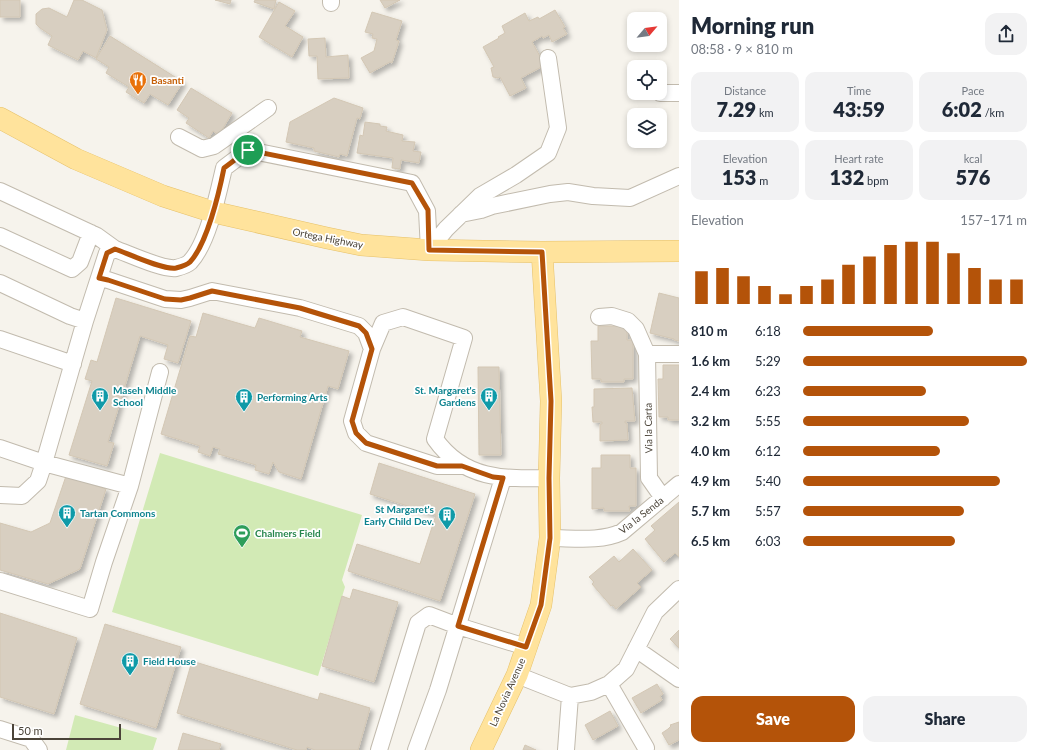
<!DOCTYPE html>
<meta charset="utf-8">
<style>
:root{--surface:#fff;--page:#f2f2f3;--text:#1f2937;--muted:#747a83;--accent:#b45309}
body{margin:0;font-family:Lato,sans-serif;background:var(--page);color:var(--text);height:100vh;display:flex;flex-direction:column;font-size:15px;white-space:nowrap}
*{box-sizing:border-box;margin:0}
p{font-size:13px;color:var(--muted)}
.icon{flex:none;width:22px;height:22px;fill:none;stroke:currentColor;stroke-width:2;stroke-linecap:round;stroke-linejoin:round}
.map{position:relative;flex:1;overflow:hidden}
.panel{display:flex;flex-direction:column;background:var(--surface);width:360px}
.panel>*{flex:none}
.needle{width:26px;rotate:61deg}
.fabs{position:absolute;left:627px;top:12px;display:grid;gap:8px}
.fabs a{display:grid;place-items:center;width:40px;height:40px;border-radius:8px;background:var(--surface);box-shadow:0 2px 6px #0003;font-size:20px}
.scale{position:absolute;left:12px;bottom:10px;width:109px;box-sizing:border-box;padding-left:4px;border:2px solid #4b4439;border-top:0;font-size:11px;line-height:14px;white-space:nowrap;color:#4b4439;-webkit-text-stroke:3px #fff;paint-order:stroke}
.pin{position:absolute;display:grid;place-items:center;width:34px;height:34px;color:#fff;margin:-17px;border:2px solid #fff;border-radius:50%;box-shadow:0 1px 4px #0007}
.round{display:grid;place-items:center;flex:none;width:42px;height:42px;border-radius:12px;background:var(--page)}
.headline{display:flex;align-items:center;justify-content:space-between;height:68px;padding:0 12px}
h1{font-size:22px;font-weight:800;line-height:30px}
.metrics{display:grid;grid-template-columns:repeat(3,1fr);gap:6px;height:68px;padding:4px 12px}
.metrics div{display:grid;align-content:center;border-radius:10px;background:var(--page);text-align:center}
.metrics b{font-size:20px;font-weight:800}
.metrics small{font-size:11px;font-weight:400}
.metrics p{font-size:11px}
.chart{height:112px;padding:8px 12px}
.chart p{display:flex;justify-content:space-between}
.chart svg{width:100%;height:72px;margin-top:4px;stroke:var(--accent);stroke-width:6}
.primary-button{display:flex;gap:8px;margin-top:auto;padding:8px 12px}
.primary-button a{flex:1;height:46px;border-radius:12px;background:var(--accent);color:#fff;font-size:16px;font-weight:800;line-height:46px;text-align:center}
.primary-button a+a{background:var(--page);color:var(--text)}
ul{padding:0 12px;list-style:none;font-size:13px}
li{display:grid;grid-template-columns:64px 48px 1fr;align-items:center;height:30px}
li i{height:10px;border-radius:5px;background:var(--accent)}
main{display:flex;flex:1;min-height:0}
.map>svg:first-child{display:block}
.green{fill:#d2eab5}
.building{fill:#d8cfc1;stroke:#d3c7b4;filter:url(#shadow)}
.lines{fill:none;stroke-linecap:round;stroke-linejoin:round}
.minor-casing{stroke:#c2bbae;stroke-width:18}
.major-casing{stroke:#e6c16a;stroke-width:22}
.minor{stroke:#fff;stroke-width:16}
.major{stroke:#ffe39c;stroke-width:21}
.route-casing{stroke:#fff;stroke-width:8}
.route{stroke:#b45309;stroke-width:5}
.labels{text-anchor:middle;stroke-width:3.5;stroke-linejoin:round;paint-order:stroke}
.food-label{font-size:10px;font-weight:bold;fill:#c56008;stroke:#fff;text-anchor:start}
.street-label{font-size:10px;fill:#4b4439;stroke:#fff}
.culture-label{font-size:10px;font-weight:bold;fill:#0d838f;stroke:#fff;text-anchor:start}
.leisure-label{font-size:10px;font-weight:bold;fill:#27864d;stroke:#fff;text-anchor:start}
</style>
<main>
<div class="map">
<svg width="679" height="750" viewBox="0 0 679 750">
<defs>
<filter id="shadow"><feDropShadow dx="3.5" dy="3.5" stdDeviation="2" flood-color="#0004"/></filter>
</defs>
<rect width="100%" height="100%" fill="#f6f3ec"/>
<path class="green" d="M160,453L362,515L342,580L345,587L318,676L112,612Z
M75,715L157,738L153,750H66Z"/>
<path class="building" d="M0,0H20V17H0Z
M74,0H82L102,10L107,30L96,58L83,51L78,60L48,45L52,36L40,28L36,24V14L42,9L49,8L67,17Z
M215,0H231L230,4Z
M255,0H276L274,9L254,2Z
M380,0H400L385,8Z
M279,2L295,11L285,26L303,37L292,57L259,37Z
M555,10L565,27L563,28L567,34L552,42L549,35L543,38L542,36L532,42L545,65L521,78L526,88L510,96L500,77L498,78L493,77L491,68L494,67L483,47L499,38L498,37L505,33L502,26L525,13L529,21L538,17L539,19Z
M372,12L402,21L396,40L399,41L392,63L390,62L370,73L361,58L374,51L377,39L372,38L373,34L365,32Z
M110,36L183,82L168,105L150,94L144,103L126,92L129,87L106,73L109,67L96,59Z
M325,38L326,57L348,55L349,78L318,79L317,56H309L308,39Z
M191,88L232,113L219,135L213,131L209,138L186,123L189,118L177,110Z
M334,98L363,108L360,119L357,118L347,156L340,154L339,157L314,151V148L286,142L290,122Z
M365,122L380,124V126L387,127L386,131L403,135L402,141L415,142L413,151L421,152L419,163L401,160L400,169L392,168L393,158L357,153L360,135L363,136Z
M659,293L679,298V341L674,340V339L650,333Z
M116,298L191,321L178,363L164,359L168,345L140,336L108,442L114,443L107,466L69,455L92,381L85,379L91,360L97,362Z
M203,313L255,328L259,318L302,331L300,337L349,351L338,389L328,386L301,479L279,472L273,462L269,474L255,470L256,465L218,454L220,449L213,447L210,456L198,452L200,446L161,434L190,336L196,337Z
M598,326H627V340H633V379H624V382H601V379H592L591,341H598Z
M663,365H679V420H668V417H659L658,379H663Z
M478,367H499L501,455H479Z
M632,388L635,421H625V423H627L628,440L600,441V424H602V422H593L592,407H594V389Z
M601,455H630V468H636V506H629L630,511H604V508L592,509V468H601Z
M379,463L475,494L440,601L348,571L357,544L420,564L436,515L370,494Z
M66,476L106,489L80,569L48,584L0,570V523L31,532L50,523Z
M679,502V557L675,553L664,562L645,539L655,530L651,526Z
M633,549L652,570L637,583L641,587L616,609L613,605L611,606L592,584L594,582L589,577L614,556L619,562Z
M353,589L398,602L374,682L322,666L342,596L350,599Z
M0,613L77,638L54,714L0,697Z
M105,624L181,647L156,728L80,704Z
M679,630V648L670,639Z
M192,661L318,700L320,693L370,708L358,750H315L307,747L306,750H297L177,713Z
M657,684L663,694L660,696L662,700L641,713L632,698Z
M610,711L618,726L593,740L585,725Z
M679,722V740L669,745L662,733L668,729L671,726L670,725Z
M183,733L221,744L219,750H178Z
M525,745L536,750H523Z"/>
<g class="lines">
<g class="minor-casing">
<path id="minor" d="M331,0V3
M660,93H679
M179,137L202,149L214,146L268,108
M0,191L97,236L115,249
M461,214L481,210L492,206L550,194L568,192L593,196L630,198L679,176
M0,236L72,269L80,262L91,233
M429,250L446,229L480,196L516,175L548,153L558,128L548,58
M99,278L108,280L165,299L181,300L190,298L212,291L300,308L359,326L366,333L372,349L352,421L356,433L366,443L437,466H462
M0,283L70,316L85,321
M599,317L612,316L628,321L636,329L647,354L649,478L663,498
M0,339L73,364
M372,349L383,323L403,317L464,338L435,439C464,480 504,479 549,478
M647,354H679
M0,448L44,463L130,486
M0,495L22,496L38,481L44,463L85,321L107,253L115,249C129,254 163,270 176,268C180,267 187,265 190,262C208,243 218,194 224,168L248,150L412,183L427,211L429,250
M550,538C574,538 600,542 622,532L679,484
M0,581L90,609L104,562L130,486L160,372
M636,649L679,679
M517,675L570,696L591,692L609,684L626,669L655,612L679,589
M609,684L646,748
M0,729L31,739L39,750
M379,750L418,623L429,615L458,626L526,647
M416,750L438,690L503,478
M566,750L570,696"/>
</g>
<g class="major-casing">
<path id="major" d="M0,118L76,159L163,196L213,212L327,238L361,245L429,250L542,252L679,251
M481,750L517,675L541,605L550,538L549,478L551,401L542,252"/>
</g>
<use href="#minor" class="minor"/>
<use href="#major" class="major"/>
</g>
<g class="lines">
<g class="route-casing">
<path id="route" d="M248,150L412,183L428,210L429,250L542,252L551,401L549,478L550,538L541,605L526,647L458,626L503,478L493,477L462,466H437L366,443L356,433L352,421L372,349L366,333L359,326L300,308L212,291L190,298L181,300L165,299L108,280L99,278L107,253L115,249C129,254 163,270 176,268C180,267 187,265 190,262C207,244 219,193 224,168Z"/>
</g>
<use href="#route" class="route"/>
</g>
<defs>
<g id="restaurant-pin" transform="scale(0.9)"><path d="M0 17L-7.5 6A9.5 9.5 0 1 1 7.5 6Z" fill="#e8710a" stroke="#fff"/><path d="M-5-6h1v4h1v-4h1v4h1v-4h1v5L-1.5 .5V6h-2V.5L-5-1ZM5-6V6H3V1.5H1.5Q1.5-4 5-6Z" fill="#fff"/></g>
<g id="building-pin" transform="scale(0.9)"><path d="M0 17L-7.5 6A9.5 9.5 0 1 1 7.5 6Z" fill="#0f9aa8" stroke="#fff"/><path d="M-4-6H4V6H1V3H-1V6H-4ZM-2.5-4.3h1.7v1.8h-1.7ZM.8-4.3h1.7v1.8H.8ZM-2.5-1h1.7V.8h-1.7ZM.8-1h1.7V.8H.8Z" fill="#fff"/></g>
<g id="stadium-pin" transform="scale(0.9)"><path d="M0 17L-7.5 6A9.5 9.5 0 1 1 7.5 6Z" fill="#2e9e5b" stroke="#fff"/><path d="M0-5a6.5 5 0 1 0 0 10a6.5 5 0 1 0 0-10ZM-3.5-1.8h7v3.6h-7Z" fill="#fff"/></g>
</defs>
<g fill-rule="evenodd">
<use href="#restaurant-pin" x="138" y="80"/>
<use href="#building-pin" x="100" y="396"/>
<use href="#building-pin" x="489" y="396"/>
<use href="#building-pin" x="244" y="397"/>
<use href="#building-pin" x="67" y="513"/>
<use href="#building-pin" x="447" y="515"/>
<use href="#stadium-pin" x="242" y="533"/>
<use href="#building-pin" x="130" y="661"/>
</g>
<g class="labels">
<g class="food-label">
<text x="151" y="84">Basanti</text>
</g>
<g class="street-label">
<text transform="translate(328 238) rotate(11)" y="4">Ortega Highway</text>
<text transform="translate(648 428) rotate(-91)" y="4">Via la Carta</text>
<text transform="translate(641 515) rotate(-38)" y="4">Via la Senda</text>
<text transform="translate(507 692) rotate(-66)" y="4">La Novia Avenue</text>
</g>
<g class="culture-label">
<text x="113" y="394">Maseh Middle<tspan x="113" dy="12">School</tspan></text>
<text x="476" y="394" text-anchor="end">St. Margaret's<tspan x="476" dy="12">Gardens</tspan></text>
<text x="257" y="401">Performing Arts</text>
<text x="434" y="513" text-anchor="end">St Margaret's<tspan x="434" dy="12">Early Child Dev.</tspan></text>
<text x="80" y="517">Tartan Commons</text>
<text x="143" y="665">Field House</text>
</g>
<g class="leisure-label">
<text x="255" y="537">Chalmers Field</text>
</g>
</g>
</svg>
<div class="fabs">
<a><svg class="needle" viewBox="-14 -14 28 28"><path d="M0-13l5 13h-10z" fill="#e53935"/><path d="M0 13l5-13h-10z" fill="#747a83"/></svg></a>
<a><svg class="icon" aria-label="locate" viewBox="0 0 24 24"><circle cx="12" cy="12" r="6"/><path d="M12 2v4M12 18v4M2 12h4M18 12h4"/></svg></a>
<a><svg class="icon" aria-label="layers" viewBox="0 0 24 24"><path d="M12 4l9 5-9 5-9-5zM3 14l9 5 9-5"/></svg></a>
</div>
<div class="scale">50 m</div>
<div class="pin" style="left:248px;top:150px;background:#1e9e55"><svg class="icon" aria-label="arrive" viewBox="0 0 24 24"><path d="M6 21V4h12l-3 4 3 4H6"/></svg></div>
</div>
<section class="panel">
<div class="headline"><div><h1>Morning run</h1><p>08:58 · 9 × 810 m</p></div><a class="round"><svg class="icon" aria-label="share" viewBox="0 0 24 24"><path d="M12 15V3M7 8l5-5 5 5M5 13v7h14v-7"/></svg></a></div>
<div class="metrics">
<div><p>Distance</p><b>7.29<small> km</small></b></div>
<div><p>Time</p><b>43:59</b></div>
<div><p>Pace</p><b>6:02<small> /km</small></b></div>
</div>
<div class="metrics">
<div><p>Elevation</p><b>153<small> m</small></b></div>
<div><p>Heart rate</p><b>132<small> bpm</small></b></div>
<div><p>kcal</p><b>576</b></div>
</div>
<div class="chart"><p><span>Elevation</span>157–171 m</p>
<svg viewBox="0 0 160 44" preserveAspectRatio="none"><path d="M5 44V24M15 44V22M25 44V27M35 44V33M45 44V38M55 44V33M65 44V29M75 44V20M85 44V15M95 44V8M105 44V6M115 44V6M125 44V13M135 44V22M145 44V29M155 44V29"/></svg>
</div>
<ul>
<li><b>810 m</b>6:18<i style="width:58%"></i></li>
<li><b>1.6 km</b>5:29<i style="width:100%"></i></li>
<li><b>2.4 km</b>6:23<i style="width:55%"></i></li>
<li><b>3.2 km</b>5:55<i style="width:74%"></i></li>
<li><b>4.0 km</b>6:12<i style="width:61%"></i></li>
<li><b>4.9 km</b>5:40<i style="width:88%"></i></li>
<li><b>5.7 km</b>5:57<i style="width:72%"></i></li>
<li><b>6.5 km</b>6:03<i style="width:68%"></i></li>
</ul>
<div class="primary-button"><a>Save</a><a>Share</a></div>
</section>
</main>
